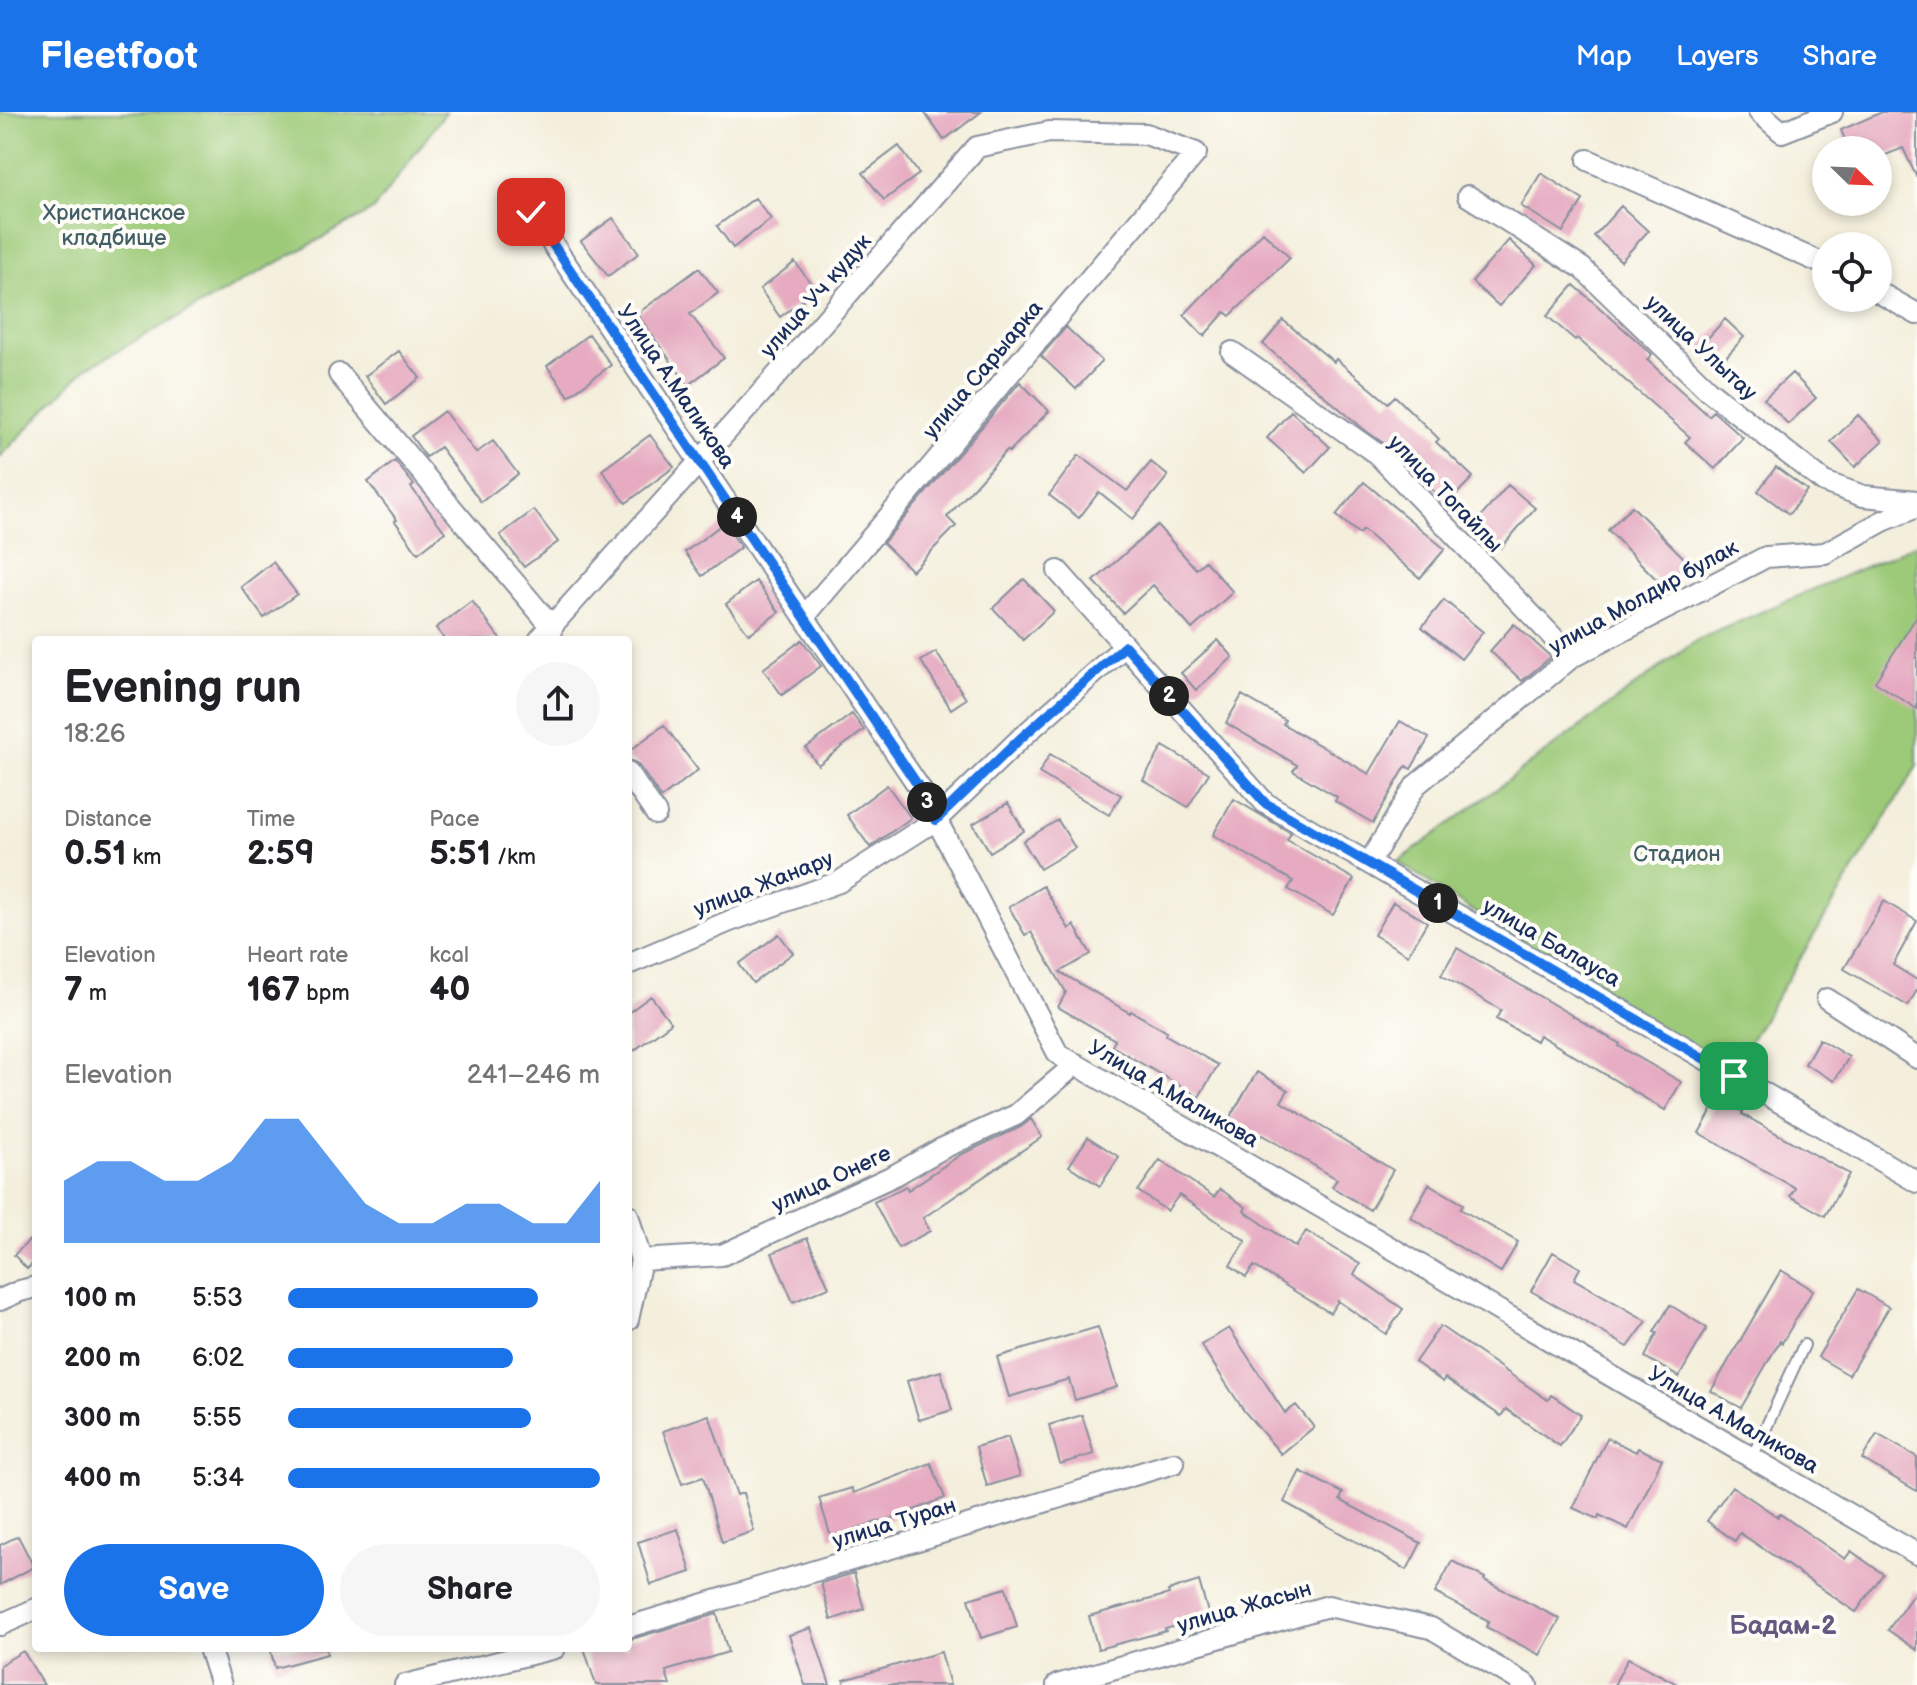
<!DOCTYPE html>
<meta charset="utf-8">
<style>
:root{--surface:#fff;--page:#f6f6f6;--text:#202124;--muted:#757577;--accent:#1a73e8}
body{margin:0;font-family:"Balsamiq Sans",sans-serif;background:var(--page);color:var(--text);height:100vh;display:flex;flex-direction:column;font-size:30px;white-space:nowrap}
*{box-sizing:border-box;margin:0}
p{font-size:26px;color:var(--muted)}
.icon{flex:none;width:44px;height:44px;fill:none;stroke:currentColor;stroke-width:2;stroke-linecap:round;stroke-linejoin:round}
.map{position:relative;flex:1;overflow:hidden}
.sheet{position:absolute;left:32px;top:524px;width:600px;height:1016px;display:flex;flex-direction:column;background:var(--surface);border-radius:8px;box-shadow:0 4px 12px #0003}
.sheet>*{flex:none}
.needle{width:52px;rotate:113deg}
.tools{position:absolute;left:1812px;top:24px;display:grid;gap:16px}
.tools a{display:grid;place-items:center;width:80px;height:80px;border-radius:50%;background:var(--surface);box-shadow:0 4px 12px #0003;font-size:40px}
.pin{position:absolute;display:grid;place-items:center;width:68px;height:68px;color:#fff;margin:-34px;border-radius:16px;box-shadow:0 4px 12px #0006}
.km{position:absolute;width:40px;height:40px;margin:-20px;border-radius:50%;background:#222;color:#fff;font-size:22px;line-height:40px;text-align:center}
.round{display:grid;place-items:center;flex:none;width:84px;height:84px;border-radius:42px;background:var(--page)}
.head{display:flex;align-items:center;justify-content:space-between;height:136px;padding:0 32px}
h1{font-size:44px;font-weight:800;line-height:60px}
.metrics{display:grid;grid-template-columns:repeat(3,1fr);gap:12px;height:136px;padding:8px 32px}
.metrics div{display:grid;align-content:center}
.metrics b{font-size:34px;font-weight:800}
.metrics small{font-size:22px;font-weight:400}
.metrics p{font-size:22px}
.chart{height:224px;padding:16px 32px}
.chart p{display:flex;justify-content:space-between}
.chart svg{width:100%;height:144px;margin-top:8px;fill:var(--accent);opacity:.7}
.button{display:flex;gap:16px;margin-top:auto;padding:16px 32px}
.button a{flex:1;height:92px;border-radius:48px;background:var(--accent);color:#fff;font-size:32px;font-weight:800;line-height:92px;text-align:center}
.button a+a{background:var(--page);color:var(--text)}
ul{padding:0 32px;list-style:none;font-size:26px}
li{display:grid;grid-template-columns:128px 96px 1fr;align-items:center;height:60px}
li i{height:20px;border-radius:10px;background:var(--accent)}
header{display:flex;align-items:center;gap:48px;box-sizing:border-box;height:112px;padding:0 40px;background:var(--accent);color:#fff}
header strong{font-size:38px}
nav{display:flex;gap:44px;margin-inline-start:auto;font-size:28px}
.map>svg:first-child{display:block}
.green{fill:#9dca78;stroke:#5c7c6b;stroke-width:2}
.building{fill:#e6abc1}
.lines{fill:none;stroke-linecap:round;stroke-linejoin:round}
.service-casing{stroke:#888f9d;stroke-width:14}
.minor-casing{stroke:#888f9d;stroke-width:24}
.service{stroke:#fff;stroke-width:10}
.minor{stroke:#fff;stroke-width:20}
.route-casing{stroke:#fff;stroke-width:16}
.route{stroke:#1a73e8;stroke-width:10}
.labels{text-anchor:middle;stroke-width:8;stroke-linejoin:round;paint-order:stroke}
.park-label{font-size:22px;fill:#425e66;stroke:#fdfcf7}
.street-label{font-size:22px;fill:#1b2f5e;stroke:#fdfcf7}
.quarter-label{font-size:26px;font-weight:bold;fill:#625a81;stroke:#fdfcf7}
</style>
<header>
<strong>Fleetfoot</strong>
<nav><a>Map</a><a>Layers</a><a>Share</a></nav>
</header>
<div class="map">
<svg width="1917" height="1573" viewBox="0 0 1917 1573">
<rect width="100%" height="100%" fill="#fdfcf7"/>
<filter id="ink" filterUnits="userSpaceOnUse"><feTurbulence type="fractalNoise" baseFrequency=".0125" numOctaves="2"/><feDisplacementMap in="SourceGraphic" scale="16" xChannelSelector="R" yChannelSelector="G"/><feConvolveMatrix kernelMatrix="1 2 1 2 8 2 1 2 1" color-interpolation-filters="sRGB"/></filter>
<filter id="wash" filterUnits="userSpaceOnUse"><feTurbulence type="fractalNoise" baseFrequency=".006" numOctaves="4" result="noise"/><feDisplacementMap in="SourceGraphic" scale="32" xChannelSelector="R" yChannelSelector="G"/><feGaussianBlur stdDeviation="1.8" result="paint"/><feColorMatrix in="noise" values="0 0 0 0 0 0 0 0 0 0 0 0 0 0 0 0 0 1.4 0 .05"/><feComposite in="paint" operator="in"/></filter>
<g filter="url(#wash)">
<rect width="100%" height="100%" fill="#f4efdc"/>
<path class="green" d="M0,0H446L373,98L86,256L0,345Z
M1917,432V654L1728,965L1398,750L1697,528Z"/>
<g id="blocks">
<path class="building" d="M924,0H981L944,28Z
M1882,0H1917V66L1903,36L1878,46V38H1849L1841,18Z
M899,34L919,62L884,88L863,61Z
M1541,61L1583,88L1563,120L1521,94Z
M755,86L771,107L733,136L717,114Z
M1621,94L1648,119L1621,149L1594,124Z
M613,106L639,141L608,164L581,129Z
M1263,120L1290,146L1230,204L1225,200L1204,224L1184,203Z
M1509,128L1536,153L1499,194L1472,170Z
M795,150L816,178L780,205L760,177Z
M699,156L718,181L690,202L724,246L688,273L637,202Z
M1574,173L1652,242L1647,248L1709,304L1713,299L1743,326L1715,357L1685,330L1690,325L1577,226L1575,228L1547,204Z
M1725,207L1744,225L1717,255L1698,237Z
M1283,208L1334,250L1336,247L1388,291L1395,284L1439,327L1436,330L1473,365L1447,392L1386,333L1366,319L1263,232Z
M1066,215L1102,249L1076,277L1041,244Z
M589,222L611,253L569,284L547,254Z
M399,239L420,266L386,292L365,264Z
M1792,261L1816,286L1788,312L1764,287Z
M1020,270L1049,299L1009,340L1007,338L947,405L956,414L912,459L883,431Z
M444,299L476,341L493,329L518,362L481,390L440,335L426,345L411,324Z
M1291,299L1330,335L1306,361L1267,326Z
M1858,303L1883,329L1855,355L1831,330Z
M650,323L674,355L626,391L602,358Z
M1079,343L1127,379L1151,350L1168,364L1133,407L1099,380L1079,406L1049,383Z
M395,349L414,373L411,375L445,420L418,441L395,409L397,408L368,370Z
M1776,355L1807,378L1789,402L1758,379Z
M1364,370L1445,437L1420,466L1363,418L1359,422L1336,403Z
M1508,373L1535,396L1501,436L1474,413Z
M1632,394L1688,450L1663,474L1608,418Z
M534,398L558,430L524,455L500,423Z
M724,411L741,435L702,464L685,440Z
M1157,413L1196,457L1205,449L1233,480L1192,517L1153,473L1123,501L1094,469Z
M273,450L297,482L264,506L241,475Z
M1024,467L1054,499L1023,528L993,496Z
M756,469L779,500L749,522L726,492Z
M1444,488L1483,520L1461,547L1422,515Z
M472,489L501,528H445L436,516Z
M1917,504V597L1875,570Z
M1514,512L1551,545L1522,569L1490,539Z
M802,528L821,554L782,583L763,557Z
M1218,528L1233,545L1196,578L1181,561Z
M936,540L966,587L951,597L921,549Z
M1242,583L1285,608L1283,612L1369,662L1400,609L1429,626L1411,657L1406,654L1373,711L1335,689L1337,685L1293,659L1297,653L1226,611Z
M852,602L864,618L818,653L806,636Z
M664,613L698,658L661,686L639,654L634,650L628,648V640Z
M1163,634L1209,661L1188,695L1143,668Z
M1050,642L1121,683L1109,703L1039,661Z
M887,673L911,706L870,735L847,703Z
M1234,687L1291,721L1287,728L1354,767L1333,803L1288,777L1293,769L1213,723Z
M1008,691L1024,719L990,740L973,712Z
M1058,708L1075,736L1040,757L1023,729Z
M1043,774L1069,817L1074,813L1091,842L1060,860L1130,901L1131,899L1167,920L1166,923L1218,953L1199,985L1112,934L1115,928L1058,895L1066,880L1031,820L1025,823L1009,795Z
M1884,789L1917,809L1893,853L1917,868V878L1908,894L1844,857Z
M1393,790L1427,810L1408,843L1374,823Z
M779,822L793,841L753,871L739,852Z
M1457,836L1556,894L1620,932L1619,934L1681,970L1665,998L1539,923L1536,929L1496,907L1501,898L1441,863Z
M651,884L671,911L628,943V901Z
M1819,927L1849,945L1834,969L1805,952Z
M1257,960L1288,978L1281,990L1393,1058L1370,1098L1332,1075L1337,1067L1262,1023L1260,1025L1229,1007Z
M1719,986L1743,1000L1742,1002L1849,1062L1825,1104L1790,1084L1795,1076L1699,1021Z
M1031,1007L1042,1025L923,1106L930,1119L898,1136L874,1090L906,1074L908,1078L960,1043L1021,1015Z
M1088,1025L1119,1045L1100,1074L1069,1054Z
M1160,1048L1214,1085L1220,1077L1246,1095L1244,1099L1296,1135L1306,1119L1360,1152L1354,1163L1403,1197L1386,1222L1338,1189L1330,1201L1254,1154L1246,1165L1230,1153L1246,1129L1179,1083L1167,1099L1138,1079Z
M1429,1072L1463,1092L1460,1097L1518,1130L1501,1160L1410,1105Z
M36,1122V1148L27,1157L14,1143Z
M807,1126L829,1175L793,1190L772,1141Z
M1553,1140L1580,1156L1574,1167L1647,1209L1628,1235L1531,1179Z
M1781,1158L1813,1178L1782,1231L1780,1229L1741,1296L1711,1279Z
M1858,1177L1889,1195L1849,1263L1818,1245Z
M1670,1193L1707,1216L1679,1265L1645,1245L1657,1221L1654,1220Z
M1440,1214L1548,1288L1551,1283L1581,1303L1560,1334L1506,1297L1501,1304L1445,1266L1443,1270L1415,1250Z
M1098,1215L1117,1275L1075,1288L1069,1267L1009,1285L997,1245Z
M1229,1216L1285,1301L1296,1293L1314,1315L1281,1342L1244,1299L1201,1233Z
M941,1259L952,1298L919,1308L907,1269Z
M709,1303L737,1383L743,1381L754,1419L722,1430L703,1365L682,1372L663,1319Z
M1082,1303L1094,1342L1060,1352L1049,1313Z
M1877,1322L1917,1345V1379L1862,1347Z
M1008,1325L1020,1364L987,1374L976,1335Z
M1607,1326L1636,1340L1638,1336L1662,1347L1628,1417L1599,1403L1598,1407L1573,1396Z
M931,1351L945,1386L881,1411L880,1409L831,1425L819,1386L852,1376L854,1381Z
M1300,1359L1343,1381L1340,1388L1421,1431L1407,1458L1284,1390Z
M1732,1374L1778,1405L1780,1402L1845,1447L1851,1439L1883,1462L1856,1500L1740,1421L1735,1429L1707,1409Z
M678,1417L691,1460L651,1473L638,1430Z
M18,1424L34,1455L0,1473V1433Z
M1452,1449L1485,1466L1484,1468L1560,1507L1540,1543L1486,1515L1489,1509L1435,1481Z
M854,1461L864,1497L831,1508L821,1471Z
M1199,1469L1209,1504L1165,1517L1166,1519L1098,1537L1089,1504L1169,1482L1168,1479Z
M1006,1476L1017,1515L981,1526L969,1487Z
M1917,1477V1538L1888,1518Z
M717,1502L728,1540L666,1559L670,1573H596L584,1536H628V1528Z
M811,1516L830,1573H805L789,1523Z
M270,1536H326L327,1542L275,1556Z
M23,1539L44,1573H0V1553Z
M941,1540L950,1573H845L844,1568Z
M1628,1546L1679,1573H1614Z"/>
</g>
</g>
<g filter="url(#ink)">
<use href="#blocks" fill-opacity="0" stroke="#888f9d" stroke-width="2"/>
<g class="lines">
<g class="service-casing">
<path id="service" d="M1752,1346L1804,1233"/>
</g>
<g class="minor-casing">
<path id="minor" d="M1759,0L1782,20L1832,0
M1588,48L1826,153
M1468,84L1582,156L1708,278L1824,370L1863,384L1917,389
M531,100L921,678L1058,942L1917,1442
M1878,180L1917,202
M1232,240L1377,342L1572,545
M339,262L552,515L551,528
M1058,459L1265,691L1917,1070
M539,528L762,280L977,35L1049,20L1146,22L1196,41L804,505
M628,661L656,702
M1369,751L1416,673L1572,545L1766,445L1825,441L1883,409L1917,395
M628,852L730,809L839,770L936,708L1021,626L1125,534
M1827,887L1917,946
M628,1103L641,1148
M0,1188L20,1179L36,1175
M628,1208L641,1148L722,1143L895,1063L941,1037L1016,1003L1076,952
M0,1513L36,1497
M628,1515L1174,1351
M209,1536L221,1573
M405,1573L555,1536
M1057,1573L1328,1494L1431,1516L1527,1573"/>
</g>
<use href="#service" class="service"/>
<use href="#minor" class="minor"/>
</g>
</g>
<g class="lines" filter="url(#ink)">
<g class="route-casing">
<path id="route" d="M531,100L921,678L936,708L1021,626L1125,534L1265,691L1734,964"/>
</g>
<use href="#route" class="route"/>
</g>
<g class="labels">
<g class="park-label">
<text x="114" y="108">Христианское<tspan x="114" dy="25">кладбище</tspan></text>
<text x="1677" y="749">Стадион</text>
</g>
<g class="street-label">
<text transform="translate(815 183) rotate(-49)" y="8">улица Уч кудук</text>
<text transform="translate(1702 235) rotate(43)" y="8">улица Улытау</text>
<text transform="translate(982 257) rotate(-50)" y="8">улица Сарыарка</text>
<text transform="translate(677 274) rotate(56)" y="8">Улица А.Маликова</text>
<text transform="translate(1446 381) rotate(46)" y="8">улица Тогайлы</text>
<text transform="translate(1643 484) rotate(-29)" y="8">улица Молдир булак</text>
<text transform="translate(763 771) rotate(-21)" y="8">улица Жанару</text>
<text transform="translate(1552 830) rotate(30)" y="8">улица Балауса</text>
<text transform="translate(1174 981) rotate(30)" y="8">Улица А.Маликова</text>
<text transform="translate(831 1066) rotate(-25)" y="8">улица Онеге</text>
<text transform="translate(1734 1307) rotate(30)" y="8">Улица А.Маликова</text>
<text transform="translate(894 1410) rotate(-17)" y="8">улица Туран</text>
<text transform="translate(1244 1494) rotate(-16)" y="8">улица Жасын</text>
</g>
<g class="quarter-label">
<text x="1783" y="1522">Бадам-2</text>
</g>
</g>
</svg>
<div class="tools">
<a><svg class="needle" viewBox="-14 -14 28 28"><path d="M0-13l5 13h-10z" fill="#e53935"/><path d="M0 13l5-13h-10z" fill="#757577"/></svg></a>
<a><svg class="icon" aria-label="locate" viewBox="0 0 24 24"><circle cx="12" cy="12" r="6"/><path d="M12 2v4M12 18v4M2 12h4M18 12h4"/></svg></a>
</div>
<div class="pin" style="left:1734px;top:964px;background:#1e9e55"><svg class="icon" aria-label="arrive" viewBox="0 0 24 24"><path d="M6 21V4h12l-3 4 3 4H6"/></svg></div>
<div class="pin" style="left:531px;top:100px;background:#d93025"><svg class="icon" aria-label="check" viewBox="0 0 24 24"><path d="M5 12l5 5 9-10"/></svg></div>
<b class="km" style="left:1438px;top:791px">1</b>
<b class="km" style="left:1169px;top:584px">2</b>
<b class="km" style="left:927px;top:690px">3</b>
<b class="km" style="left:737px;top:405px">4</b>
<section class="sheet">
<div class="head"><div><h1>Evening run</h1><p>18:26</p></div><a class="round"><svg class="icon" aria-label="share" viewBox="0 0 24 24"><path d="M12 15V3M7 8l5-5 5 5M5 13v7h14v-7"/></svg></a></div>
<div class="metrics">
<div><p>Distance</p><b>0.51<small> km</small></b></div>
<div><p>Time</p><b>2:59</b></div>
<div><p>Pace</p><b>5:51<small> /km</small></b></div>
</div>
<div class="metrics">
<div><p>Elevation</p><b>7<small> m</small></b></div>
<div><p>Heart rate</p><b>167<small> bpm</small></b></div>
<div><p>kcal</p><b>40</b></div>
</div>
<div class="chart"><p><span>Elevation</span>241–246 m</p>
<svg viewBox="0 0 160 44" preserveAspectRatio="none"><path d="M0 44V25L10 19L20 19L30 25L40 25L50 19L60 6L70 6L80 19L90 32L100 38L110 38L120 32L130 32L140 38L150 38L160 25V44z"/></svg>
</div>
<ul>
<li><b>100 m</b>5:53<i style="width:80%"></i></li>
<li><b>200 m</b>6:02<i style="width:72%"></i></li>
<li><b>300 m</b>5:55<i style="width:78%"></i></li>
<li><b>400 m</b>5:34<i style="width:100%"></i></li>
</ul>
<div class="button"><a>Save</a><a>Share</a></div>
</section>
</div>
